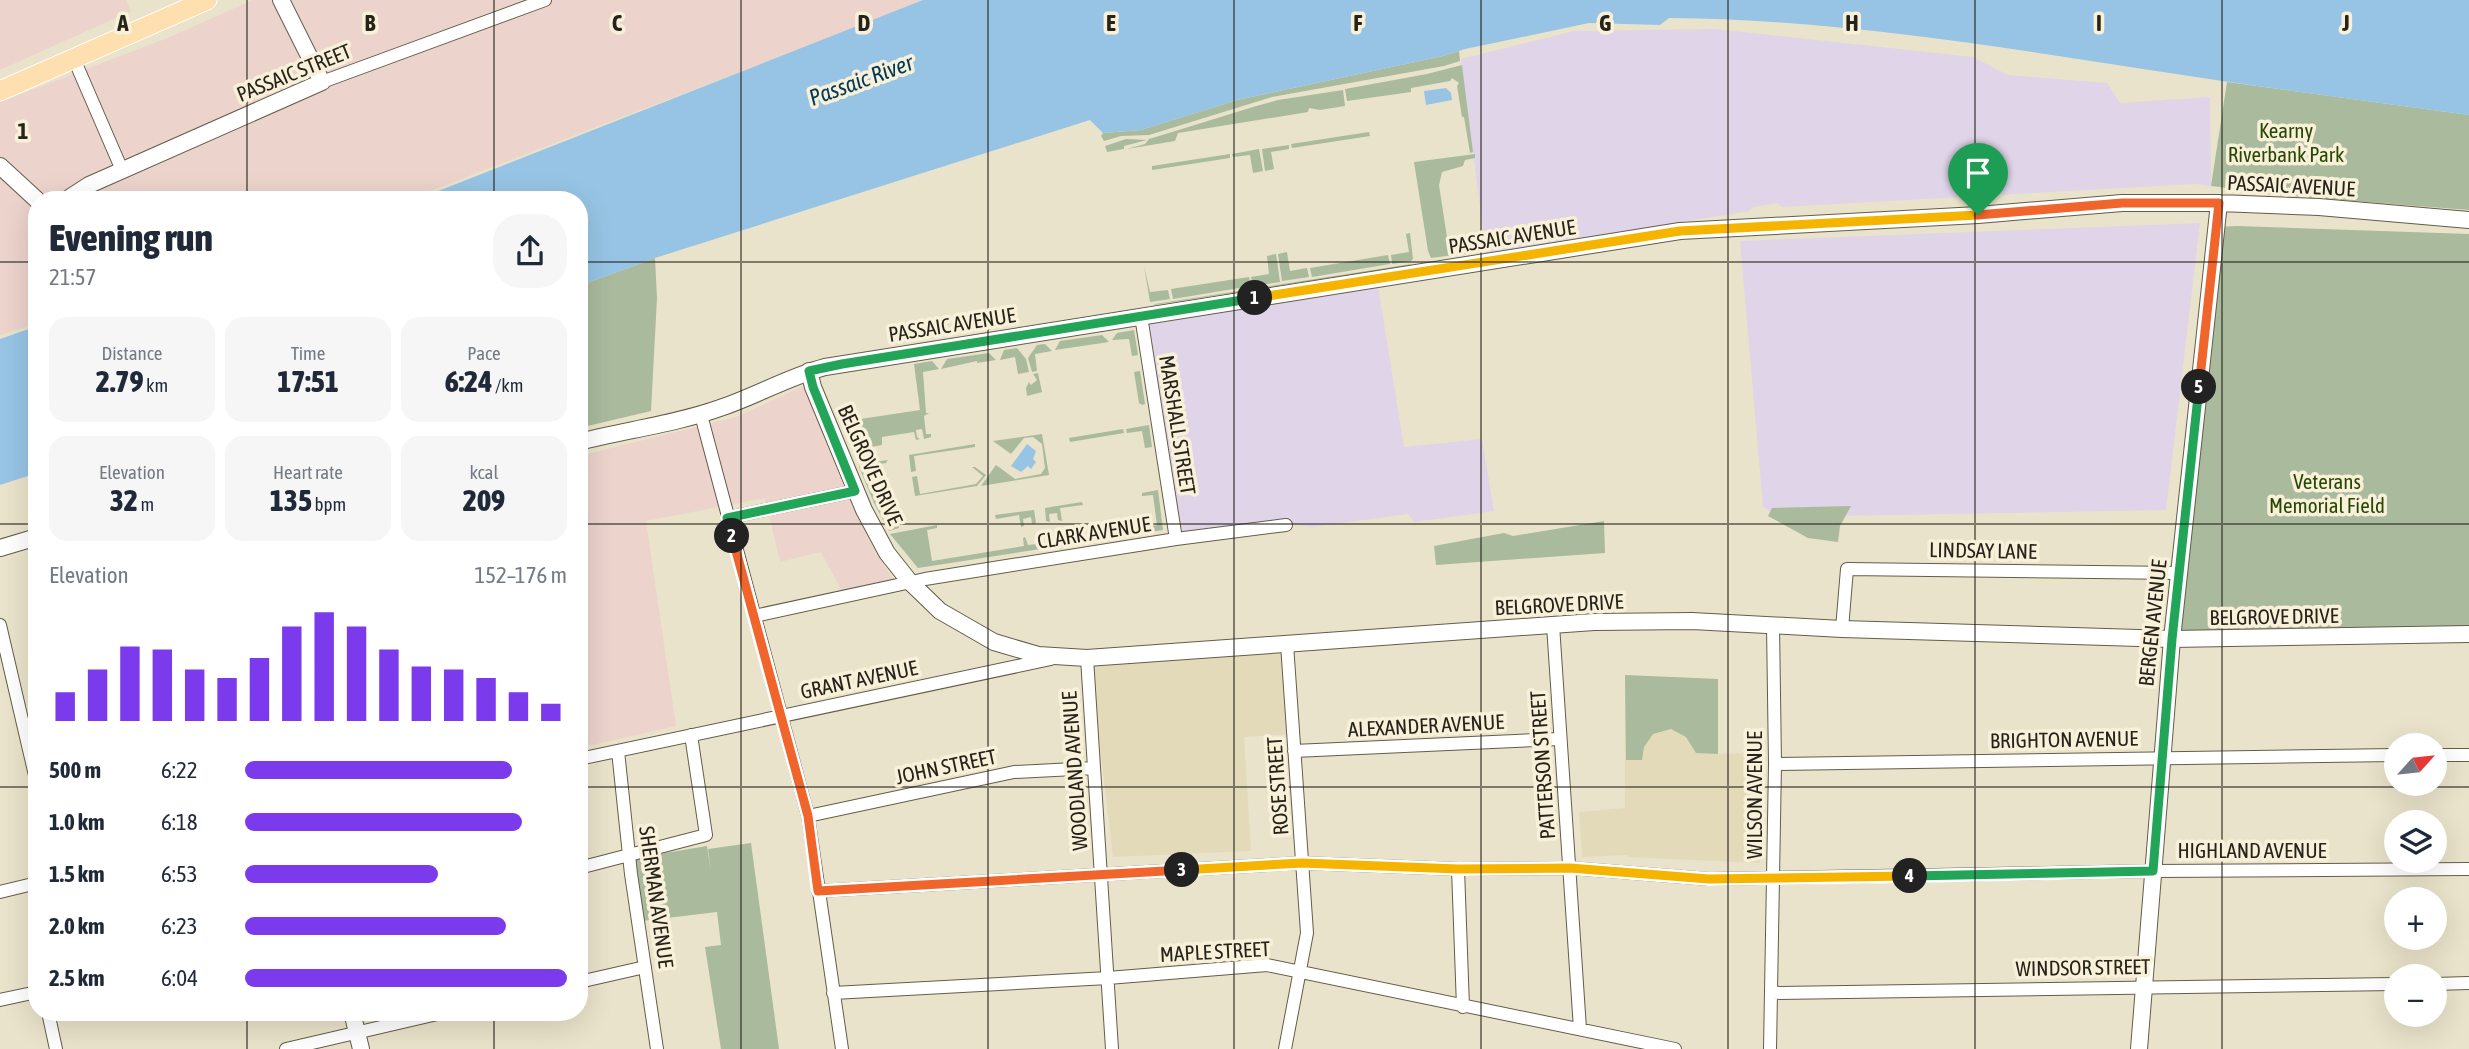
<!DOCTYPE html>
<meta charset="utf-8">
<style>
:root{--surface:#fff;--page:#f6f6f7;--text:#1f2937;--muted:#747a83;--accent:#7c3aed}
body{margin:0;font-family:"Asap Condensed",sans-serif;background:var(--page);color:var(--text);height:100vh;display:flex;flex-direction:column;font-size:26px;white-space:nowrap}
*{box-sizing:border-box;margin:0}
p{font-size:23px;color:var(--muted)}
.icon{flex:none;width:38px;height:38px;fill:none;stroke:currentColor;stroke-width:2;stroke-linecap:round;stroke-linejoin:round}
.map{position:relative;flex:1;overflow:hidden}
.drawer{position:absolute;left:28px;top:191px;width:560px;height:830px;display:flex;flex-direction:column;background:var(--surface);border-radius:28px;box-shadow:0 7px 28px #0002}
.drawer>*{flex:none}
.needle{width:46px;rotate:63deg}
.buttons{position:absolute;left:2384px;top:733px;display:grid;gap:14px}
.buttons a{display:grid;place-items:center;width:63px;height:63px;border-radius:50%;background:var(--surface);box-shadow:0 7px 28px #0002;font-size:35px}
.pin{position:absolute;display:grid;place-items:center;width:60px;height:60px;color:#fff;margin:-72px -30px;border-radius:50% 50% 50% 0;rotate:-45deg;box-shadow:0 0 7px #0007}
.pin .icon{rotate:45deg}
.km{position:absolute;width:35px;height:35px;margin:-18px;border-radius:50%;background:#222;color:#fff;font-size:19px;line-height:35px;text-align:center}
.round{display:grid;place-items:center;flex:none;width:74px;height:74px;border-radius:28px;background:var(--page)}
.headline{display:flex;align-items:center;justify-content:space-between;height:119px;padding:0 21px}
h1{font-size:38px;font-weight:800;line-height:52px}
.stats{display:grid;grid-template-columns:repeat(3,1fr);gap:10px;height:119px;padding:7px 21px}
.stats div{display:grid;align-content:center;border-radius:18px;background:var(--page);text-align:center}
.stats b{font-size:30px;font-weight:800}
.stats small{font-size:19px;font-weight:400}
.stats p{font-size:19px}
.chart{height:196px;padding:14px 21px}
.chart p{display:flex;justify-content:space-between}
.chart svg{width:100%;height:126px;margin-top:7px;stroke:var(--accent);stroke-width:6}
ul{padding:0 21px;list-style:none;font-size:23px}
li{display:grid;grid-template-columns:112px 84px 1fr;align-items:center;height:52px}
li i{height:18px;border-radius:9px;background:var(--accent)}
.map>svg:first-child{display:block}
.commercial{fill:#e0d4e8}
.industrial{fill:#ecd3cc}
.built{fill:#e3daba}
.green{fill:#a9ba9d}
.water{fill:#97c4e5}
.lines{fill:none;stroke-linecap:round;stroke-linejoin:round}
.street-casing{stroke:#635d48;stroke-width:14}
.secondary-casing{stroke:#635d48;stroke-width:18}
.primary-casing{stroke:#fff;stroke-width:21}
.street{stroke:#fff;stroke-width:12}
.secondary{stroke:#fff;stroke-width:16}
.primary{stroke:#fedfaf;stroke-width:19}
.split-1-casing{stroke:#fff;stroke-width:14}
.split-2-casing{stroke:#fff;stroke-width:14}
.split-3-casing{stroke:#fff;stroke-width:14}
.split-4-casing{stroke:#fff;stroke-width:14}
.split-5-casing{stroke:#fff;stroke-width:14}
.split-6-casing{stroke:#fff;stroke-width:14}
.split-1{stroke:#f5b400;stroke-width:9}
.split-2{stroke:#22a559;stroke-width:9}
.split-3{stroke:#f0652b;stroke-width:9}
.split-4{stroke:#f5b400;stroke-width:9}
.split-5{stroke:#22a559;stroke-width:9}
.split-6{stroke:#f0652b;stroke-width:9}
.grid{fill:none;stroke:#25231a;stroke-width:2;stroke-opacity:0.55}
.labels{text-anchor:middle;stroke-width:7;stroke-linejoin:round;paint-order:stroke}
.street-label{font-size:21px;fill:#25231a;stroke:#f8f0d8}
.park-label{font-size:21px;fill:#284704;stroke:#f8f0d8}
.water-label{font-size:23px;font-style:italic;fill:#003857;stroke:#f8f0d8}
.grid-label{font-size:23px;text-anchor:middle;font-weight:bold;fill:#25231a;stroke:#f8f0d8;stroke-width:7;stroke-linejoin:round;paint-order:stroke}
</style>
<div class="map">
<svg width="2469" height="1049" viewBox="0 0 2469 1049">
<rect width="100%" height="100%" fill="#eae3cb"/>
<path class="commercial" d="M1715,29L1973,57L2008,75L2107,83L2120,103L2210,97L2211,186L2195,184L1782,207L1778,203L1753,207L1749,211L1486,254L1461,59L1574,31Z
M2200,223L2166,510L1780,517L1763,507L1740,241Z
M1377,280L1404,447L1482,439L1494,511L1414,522L1408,514L1312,527L1285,523L1174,541L1139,318Z"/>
<path class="industrial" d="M0,0H126L131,11L0,70Z
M253,0H927L409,199L37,200V324L0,335V102L165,39Z
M804,386L844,486L871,544L894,581L846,599L821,552L780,562L765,498L646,521L676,726L579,748V456L736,417Z"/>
<path class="built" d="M1284,645L1290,734L1244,737L1251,851L1113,857L1090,661Z
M1625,675L1718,679V754L1762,753L1760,863L1627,857V855L1582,857L1579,812L1625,808Z"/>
<path class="green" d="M1459,51L1460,61L1444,66L1272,97L1149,135L1121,136L1104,141L1101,136L1103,133L1141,130L1237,100L1443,56Z
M1462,65L1473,152L1470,153L1464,117H1462L1457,86L1459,83L1452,78L1450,81L1411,88V92L1347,101L1345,89L1427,74Z
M2227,82L2469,115V210L2239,192L2238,189L2211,186Z
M1343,90L1345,106L1320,110L1309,108L1308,112L1178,133L1175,141L1127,149L1145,144L1149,139L1185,128L1253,107L1278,100Z
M1369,132L1370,136L1292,148L1291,144Z
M1126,139L1147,140L1124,146V149L1107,152L1105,146Z
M1289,145V149L1271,152L1274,169L1265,171L1262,149Z
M1259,149L1263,171L1253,173L1250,155L1233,157L1232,154Z
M1230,154V158L1152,170V166Z
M1475,154V158L1465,160L1463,166L1442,172L1439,185L1448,244L1456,248L1475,246L1476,252L1431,258L1428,251L1414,162Z
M2237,226L2469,234V632L2168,641L2215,227Z
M1410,233L1413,259L1411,261L1392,264L1391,255L1409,252L1406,234Z
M1287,252L1290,271L1307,268L1309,277L1282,281L1278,254Z
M1276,254L1280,282L1253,286L1251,277L1269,274L1267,256Z
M1388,255L1390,264L1312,277L1310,268Z
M655,258L657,298L651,411L579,428V286Z
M1412,264L1407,266L1154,305L1155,304Z
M1144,266L1150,292L1168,290L1170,299L1150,302Z
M1249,277L1251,286L1173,299L1171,289Z
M1134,330L1138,355L1132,356L1129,339L1112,340L1117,333Z
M1102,335L1109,342L1055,350L1060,341Z
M1045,344L1052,351L1035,354L1037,371L1032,372L1028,358L1037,345Z
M1017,348L1026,359L1029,372L1018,374L1015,357L1000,360L1004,350Z
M989,353L996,360L977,363V361L941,369L947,359Z
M932,361L939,369L923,372L926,413H929L924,416L926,434H931V437L924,439L922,429L916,430L917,437L920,439L916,440L914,432L882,437V445L853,450L841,422L920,410L914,364Z
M1140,371L1145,404L1142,405L1139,403L1134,372Z
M1038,373L1042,392L1027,396L1026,388L1029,382L1031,385L1037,380L1033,374Z
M1149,425L1152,447L1145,448L1142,431L1127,433L1126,429Z
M1123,429L1124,433L1070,442L1069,438Z
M1042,434L1049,475L981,486L996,465L1015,479L1041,474L1045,468L1042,444L1033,437L1024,438L1011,454L993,441Z
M975,444V447L914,456L916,471L911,472L909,455Z
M888,460L886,463L880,464L881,472L889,519H897L899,528L889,531L874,503L859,467L862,464Z
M972,467H975L986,475L977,486L915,496L912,477L917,476L920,494L976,484L983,476Z
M1158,490L1163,530L918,568L890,534L937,525V528L927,530L932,561L1024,546L1023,538L1025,537L1028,545L1038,544L1039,547L1051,545V541L1060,540L1059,534L1063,531L1065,540L1157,525L1153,495L1142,496V493Z
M1082,502L1083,505L1060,508L1062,521L1058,520L1057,513L1049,514L1050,522L1046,521L1045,508Z
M1851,506L1840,526L1838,542L1808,538L1768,516L1772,508Z
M1034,510L1036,523L1032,524L1031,517L1023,519L1024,526L1021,527L1019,515L996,519L995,515Z
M1604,521L1605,553L1436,565L1434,546L1504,533L1513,536Z
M1625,675L1718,679V754L1696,753L1686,737L1671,729L1653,734L1644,747L1642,760H1626Z
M751,843L779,1049H721L705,947L721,945L717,912L642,921L635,858L707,846L711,872L708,849Z"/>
<path class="water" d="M923,0H2469V115C2360,100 2252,86 2143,69C1987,45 1828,19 1669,18L1660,25L1589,23L1465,49L1443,56L1237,100L1141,130L1103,133L1090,120L655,258L579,286V200L418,199Z
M1446,88L1451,93L1452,100L1426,105L1424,91Z
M37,326V473L0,485V339Z
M1027,444L1036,451L1033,459L1036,462L1031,469L1028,466L1021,472L1011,466Z"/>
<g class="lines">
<g class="street-casing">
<path id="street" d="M74,59L122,170
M322,82L545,0
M1141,316L1176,539
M701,415L808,816L842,1049
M727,518L855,491
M754,616L925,579L1176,539L1286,525
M0,625L37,784
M1553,625L1580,1029
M1842,629L1847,569L2179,573
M1087,658L1112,1049
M618,751L631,874L657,1049
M1294,751L1559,739
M2434,755H2469
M579,759L1051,659
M1775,764L2396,755
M808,816L1014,772L1094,768
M579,868L706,835L691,735
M1458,869L1463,1007
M818,891L1302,863L1458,869L1570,868L1709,879L2153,871L2469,869
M0,892L37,883
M579,982L645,967
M2434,984L2469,983
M833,993L1108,978L1267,965L1675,1049
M1771,993L2396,984
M0,1000L37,992
M48,1012L56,1049
M286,1049L446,1012
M1285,1049L1307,933L1287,644
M1770,1049L1775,764L1773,625"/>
</g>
<g class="secondary-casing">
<path id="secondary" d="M0,166L37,200
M66,200L89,185L322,82L281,0
M809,371L813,387L864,510L887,553L910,582L940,611L994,642L1038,655L1087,658L1594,622L1692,621L1842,629L2172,639L2469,634
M579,442C626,430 675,424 720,408C756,396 788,377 825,367L1680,231L1978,215L2122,203H2219L2319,207L2469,220
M0,548L37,537
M352,1012L361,1049
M2139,1049L2172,639L2219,203"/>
</g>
<g class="primary-casing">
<path id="primary" d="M0,91L207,0"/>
</g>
<use href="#street" class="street"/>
<use href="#secondary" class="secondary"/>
<use href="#primary" class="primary"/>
</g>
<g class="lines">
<g class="split-1-casing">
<path id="split-1" d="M1255,298L1680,231L1978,215"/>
</g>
<g class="split-2-casing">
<path id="split-2" d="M732,536L727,518L855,491L813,387L809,371L842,364L1255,298"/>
</g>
<g class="split-3-casing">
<path id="split-3" d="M732,536L808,816L818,891L1182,870"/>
</g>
<g class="split-4-casing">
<path id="split-4" d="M1182,870L1302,863L1458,869L1570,868L1709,879L1910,876"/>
</g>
<g class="split-5-casing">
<path id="split-5" d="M1910,876L2153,871L2172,639L2199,387"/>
</g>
<g class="split-6-casing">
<path id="split-6" d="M1978,215L2122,203H2219L2199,387"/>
</g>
<use href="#split-1" class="split-1"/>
<use href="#split-2" class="split-2"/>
<use href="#split-3" class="split-3"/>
<use href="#split-4" class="split-4"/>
<use href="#split-5" class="split-5"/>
<use href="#split-6" class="split-6"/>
</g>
<path class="grid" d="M247,0V200M494,0V200M741,0V1049M988,0V1049M1234,0V1049M1481,0V1049M1728,0V1049M1975,0V1049M2222,0V1049M0,262H37M579,262H2469M0,524H37M579,524H2469M0,787H37M579,787H2469M247,1012V1049M494,1012V1049"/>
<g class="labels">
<g class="street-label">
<text transform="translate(294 73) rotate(-22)" y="7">PASSAIC STREET</text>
<text transform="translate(2291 186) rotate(3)" y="7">PASSAIC AVENUE</text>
<text transform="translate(1512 237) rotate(-9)" y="7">PASSAIC AVENUE</text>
<text transform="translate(952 325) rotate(-9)" y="7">PASSAIC AVENUE</text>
<text transform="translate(1177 425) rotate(81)" y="7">MARSHALL STREET</text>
<text transform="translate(870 465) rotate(66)" y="7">BELGROVE DRIVE</text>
<text transform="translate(1094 533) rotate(-9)" y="7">CLARK AVENUE</text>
<text transform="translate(1983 551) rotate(1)" y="7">LINDSAY LANE</text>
<text transform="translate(1559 605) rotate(-3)" y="7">BELGROVE DRIVE</text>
<text transform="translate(2274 617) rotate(-1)" y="7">BELGROVE DRIVE</text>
<text transform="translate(2153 623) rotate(-84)" y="7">BERGEN AVENUE</text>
<text transform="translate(859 680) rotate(-12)" y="7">GRANT AVENUE</text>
<text transform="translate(1426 726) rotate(-3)" y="7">ALEXANDER AVENUE</text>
<text transform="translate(2064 740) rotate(-1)" y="7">BRIGHTON AVENUE</text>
<text transform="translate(1543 765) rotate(-94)" y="7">PATTERSON STREET</text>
<text transform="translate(946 767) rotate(-12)" y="7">JOHN STREET</text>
<text transform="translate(1075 771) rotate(-94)" y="7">WOODLAND AVENUE</text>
<text transform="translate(1278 786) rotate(-94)" y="7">ROSE STREET</text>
<text transform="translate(1755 795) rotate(-90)" y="7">WILSON AVENUE</text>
<text x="2252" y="858">HIGHLAND AVENUE</text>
<text transform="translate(656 897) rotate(82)" y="7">SHERMAN AVENUE</text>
<text transform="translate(1215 952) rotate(-3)" y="7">MAPLE STREET</text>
<text transform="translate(2083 968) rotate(-1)" y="7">WINDSOR STREET</text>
</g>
<g class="park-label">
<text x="2286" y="138">Kearny<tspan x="2286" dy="24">Riverbank Park</tspan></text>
<text x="2327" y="489">Veterans<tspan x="2327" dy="24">Memorial Field</tspan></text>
</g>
<g class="water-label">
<text transform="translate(861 80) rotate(-20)" y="8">Passaic River</text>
</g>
</g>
<g class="grid-label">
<text x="123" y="31">A</text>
<text x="370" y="31">B</text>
<text x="617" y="31">C</text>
<text x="864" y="31">D</text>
<text x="1111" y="31">E</text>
<text x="1358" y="31">F</text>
<text x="1605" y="31">G</text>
<text x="1852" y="31">H</text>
<text x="2099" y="31">I</text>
<text x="2346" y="31">J</text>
<text x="23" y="139">1</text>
</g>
</svg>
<div class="buttons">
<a><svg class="needle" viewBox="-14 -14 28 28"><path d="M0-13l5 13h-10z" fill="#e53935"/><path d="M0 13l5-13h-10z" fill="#747a83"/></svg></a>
<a><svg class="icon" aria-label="layers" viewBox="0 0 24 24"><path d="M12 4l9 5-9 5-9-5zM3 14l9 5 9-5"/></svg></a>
<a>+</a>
<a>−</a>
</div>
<div class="pin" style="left:1978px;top:215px;background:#1e9e55"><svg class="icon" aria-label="arrive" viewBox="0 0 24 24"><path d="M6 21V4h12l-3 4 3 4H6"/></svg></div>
<b class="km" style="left:1255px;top:298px">1</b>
<b class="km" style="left:732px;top:536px">2</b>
<b class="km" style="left:1182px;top:870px">3</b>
<b class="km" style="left:1910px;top:876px">4</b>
<b class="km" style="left:2199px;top:387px">5</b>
<section class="drawer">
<div class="headline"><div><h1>Evening run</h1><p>21:57</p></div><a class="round"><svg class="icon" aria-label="share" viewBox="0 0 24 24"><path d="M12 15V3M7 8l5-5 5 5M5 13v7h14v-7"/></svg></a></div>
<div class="stats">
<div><p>Distance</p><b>2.79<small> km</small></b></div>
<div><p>Time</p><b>17:51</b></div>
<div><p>Pace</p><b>6:24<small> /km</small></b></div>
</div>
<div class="stats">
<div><p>Elevation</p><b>32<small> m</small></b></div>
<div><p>Heart rate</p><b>135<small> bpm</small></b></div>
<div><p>kcal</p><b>209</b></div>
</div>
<div class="chart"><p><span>Elevation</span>152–176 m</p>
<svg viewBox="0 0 160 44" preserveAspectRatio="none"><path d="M5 44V34M15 44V26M25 44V18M35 44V19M45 44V26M55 44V29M65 44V22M75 44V11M85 44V6M95 44V11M105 44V19M115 44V25M125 44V26M135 44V29M145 44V34M155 44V38"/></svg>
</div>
<ul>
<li><b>500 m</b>6:22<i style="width:83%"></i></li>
<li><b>1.0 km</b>6:18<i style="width:86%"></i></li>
<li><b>1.5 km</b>6:53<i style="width:60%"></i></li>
<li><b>2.0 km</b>6:23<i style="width:81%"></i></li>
<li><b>2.5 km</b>6:04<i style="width:100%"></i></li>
</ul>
</section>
</div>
